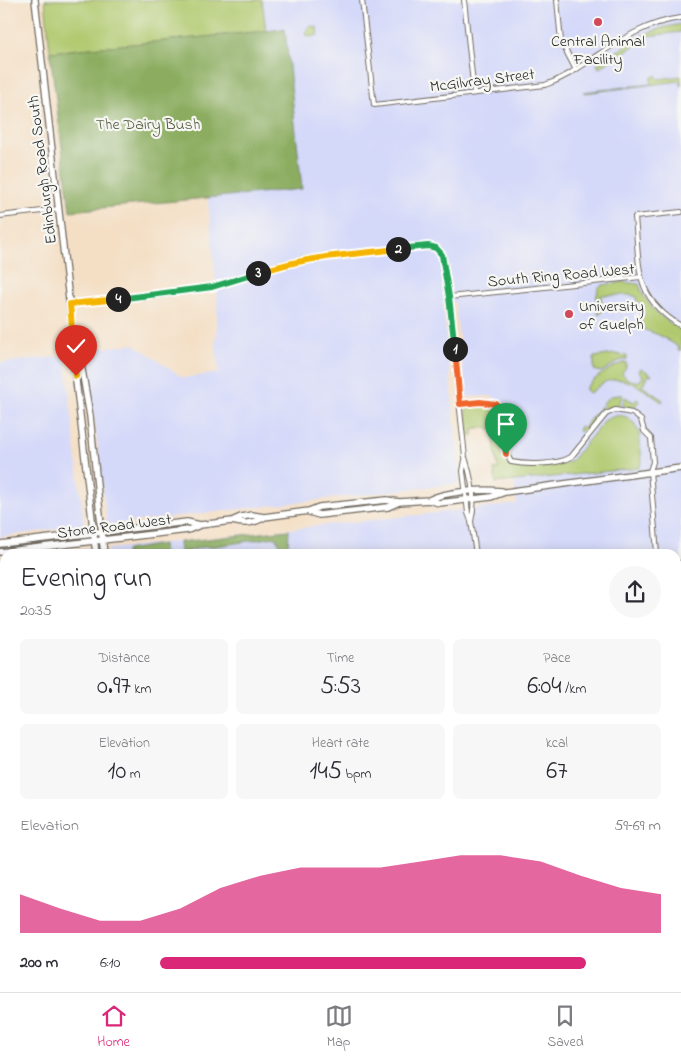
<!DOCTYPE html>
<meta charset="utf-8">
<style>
:root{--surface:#fff;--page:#f7f7f7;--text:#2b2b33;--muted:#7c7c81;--line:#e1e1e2;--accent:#db2777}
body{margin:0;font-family:"Indie Flower",sans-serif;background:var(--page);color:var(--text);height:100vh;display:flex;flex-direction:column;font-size:19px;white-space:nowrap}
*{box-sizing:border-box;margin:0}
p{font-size:16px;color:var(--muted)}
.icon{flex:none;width:28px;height:28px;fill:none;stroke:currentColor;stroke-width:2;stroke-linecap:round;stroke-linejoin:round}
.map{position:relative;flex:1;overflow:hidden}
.panel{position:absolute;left:0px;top:549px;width:681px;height:444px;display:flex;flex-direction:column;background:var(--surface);border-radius:15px 15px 0 0;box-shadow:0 2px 12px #0003}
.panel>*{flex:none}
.pin{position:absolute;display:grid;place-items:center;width:42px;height:42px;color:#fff;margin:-51px -21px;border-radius:50% 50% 50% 0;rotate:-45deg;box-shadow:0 0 5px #0007}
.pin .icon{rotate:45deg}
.km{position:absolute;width:25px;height:25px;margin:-12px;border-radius:50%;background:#222;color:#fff;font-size:14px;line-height:25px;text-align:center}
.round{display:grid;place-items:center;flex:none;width:52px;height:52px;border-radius:26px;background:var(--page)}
.overview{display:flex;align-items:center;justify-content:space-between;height:85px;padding:0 20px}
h1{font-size:28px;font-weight:600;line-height:38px}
.metrics{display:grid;grid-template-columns:repeat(3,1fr);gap:8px;height:85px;padding:5px 20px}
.metrics div{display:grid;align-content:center;border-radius:8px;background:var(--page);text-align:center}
.metrics b{font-size:25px;font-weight:600}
.metrics small{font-size:14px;font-weight:400}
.metrics p{font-size:14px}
.chart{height:140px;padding:10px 20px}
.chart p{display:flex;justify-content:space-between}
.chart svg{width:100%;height:90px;margin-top:5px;fill:var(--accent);opacity:.7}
ul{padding:0 20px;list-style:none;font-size:16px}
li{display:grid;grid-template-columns:80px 60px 1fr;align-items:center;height:38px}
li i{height:12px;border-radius:6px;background:var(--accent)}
.menu{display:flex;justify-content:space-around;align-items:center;height:70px;border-top:1px solid var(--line);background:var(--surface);font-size:14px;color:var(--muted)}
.menu a{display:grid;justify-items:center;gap:2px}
.menu .selected{color:var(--accent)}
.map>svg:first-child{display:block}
.built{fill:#d4d8f9}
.green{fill:#b1c96e;stroke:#6e7a4c}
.forest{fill:#8cad61;stroke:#5c6c46}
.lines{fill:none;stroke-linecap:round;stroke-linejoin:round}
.street-casing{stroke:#716a61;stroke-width:6}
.secondary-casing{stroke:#716a61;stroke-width:8}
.street{stroke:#fff;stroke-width:4}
.secondary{stroke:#fff;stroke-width:5.5}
.split-1-casing{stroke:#fff;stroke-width:10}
.split-2-casing{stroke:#fff;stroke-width:10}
.split-3-casing{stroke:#fff;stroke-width:10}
.split-4-casing{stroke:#fff;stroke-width:10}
.split-5-casing{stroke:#fff;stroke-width:10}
.split-1{stroke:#f0652b;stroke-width:6}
.split-2{stroke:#22a559;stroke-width:6}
.split-3{stroke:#f5b400;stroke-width:6}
.split-4{stroke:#22a559;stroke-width:6}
.split-5{stroke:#f5b400;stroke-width:6}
.poi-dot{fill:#d1495b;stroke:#f6f6f2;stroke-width:2}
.labels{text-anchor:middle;stroke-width:4.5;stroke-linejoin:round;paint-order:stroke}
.poi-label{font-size:16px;fill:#2b2b2b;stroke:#f6f6f2}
.street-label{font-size:16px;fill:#2b2b2b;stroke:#f6f6f2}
.park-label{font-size:16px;fill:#535a3f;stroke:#f6f6f2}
</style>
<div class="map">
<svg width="681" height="992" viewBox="0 0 681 992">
<rect width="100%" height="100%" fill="#f6f6f2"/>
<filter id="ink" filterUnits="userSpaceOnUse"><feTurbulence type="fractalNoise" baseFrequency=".02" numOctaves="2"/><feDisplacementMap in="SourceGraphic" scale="10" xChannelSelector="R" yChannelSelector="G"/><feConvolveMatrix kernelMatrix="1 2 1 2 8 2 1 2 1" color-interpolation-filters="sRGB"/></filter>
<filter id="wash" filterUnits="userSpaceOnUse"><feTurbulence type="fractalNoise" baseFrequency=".0096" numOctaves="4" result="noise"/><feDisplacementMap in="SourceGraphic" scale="20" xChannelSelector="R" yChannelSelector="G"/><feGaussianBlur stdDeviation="1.12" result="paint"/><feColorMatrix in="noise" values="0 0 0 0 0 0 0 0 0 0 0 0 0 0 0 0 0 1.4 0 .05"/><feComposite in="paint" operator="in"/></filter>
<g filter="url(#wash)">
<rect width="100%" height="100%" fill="#f4dfc5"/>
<path class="built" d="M45,0H681V626L676,627V554H109L108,549L517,504L504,406L492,396L466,397L455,302L443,303L460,483L107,525L86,350L134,344L183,378L219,373L215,337L217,336V294L208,198L70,211Z
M65,356L84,525L0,537V363Z
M87,549V554H48Z
M5,559V650L0,651V560Z
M479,988H510L504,992H483Z"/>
<path class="green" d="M45,0H262L266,31L50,52Z
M681,24V32L649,36L644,39L642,35L662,28Z
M311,26L317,27L318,35L311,37L306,35L307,29Z
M641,36L643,40L599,68L597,64Z
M656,75L658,79L681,76V86L680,81L584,93V92L651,84V78Z
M622,282L639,284C645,304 662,320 681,329V350L678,351L679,347L659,335L640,328L638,329L642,306L636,300L637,297L631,295H601L602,311L599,315L598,314L596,302L598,288L603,285Z
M615,354L627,356V359L619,361L601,372L594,370V357Z
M626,362V367L622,373C625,379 633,382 640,381L643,376L639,371L641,368L652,375H649L642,386L663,400L662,402C645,391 626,373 605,382C599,385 594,391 589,393L586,390V387C593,379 615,364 626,362Z
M619,395H623L618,406L607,409L602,404L611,396Z
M625,397L634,402L637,399L639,401L634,408L622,406Z
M480,405L493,406L498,410L503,457C505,462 510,467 515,468C523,471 563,465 571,461L606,419L619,415L627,417L634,423L639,432L642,462L639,468L496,483L494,469H498L492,429L483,427L473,429V436L469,437L466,410L470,406Z
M601,406L605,410C597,417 588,434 578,431L580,426L583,428Z
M5,650V907L0,906V651Z
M0,918L5,919V988H43L40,992H0Z"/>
<path class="forest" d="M285,29L302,189L70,211L50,52Z
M289,530L288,548L283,549L275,537L210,547C199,546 191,552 180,553L179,542Z
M163,544L164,554H125L127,550Z"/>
</g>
<g filter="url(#ink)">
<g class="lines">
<g class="street-casing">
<path id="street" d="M362,0L374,105L545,85C563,79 577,69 593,58C621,40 647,22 681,18
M464,0L474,93
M557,0L561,41L576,70
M681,212L635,217C640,267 633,297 681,326
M0,216L59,209
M449,297L641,277
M70,304L167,294L212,287L283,264L305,259L423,246L436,248L440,251L444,260L465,457C471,476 477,501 471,521
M460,404L480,402L496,404C509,419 500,445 511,462C527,465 558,465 571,457L606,414L615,410L632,413L641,420L644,431L651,438L653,462L650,471L657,553
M465,460L463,471L467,504L468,513L471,521L476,554
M676,563H681
M676,658L681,657
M676,739L677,731
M676,814H681
M676,894L681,893
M0,912H5
M96,988L98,992
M277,988L281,992
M363,988L368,992
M641,988V992
M414,992L419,988
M519,992L538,988"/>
</g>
<g class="secondary-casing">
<path id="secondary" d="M35,0L70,309L73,336L72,346L96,554
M73,336L77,341L90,416L104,554
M429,500C445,491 484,489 502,491
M309,512L319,515L388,507L399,502
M232,521C244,524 251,524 263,518
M0,544L187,522L200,525
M0,552L188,530L200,525L232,521L241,517L252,515L264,517L309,511L319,507L387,500L399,502L429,500L439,503L491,497L505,492L681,468
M183,988L187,992"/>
</g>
<use href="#street" class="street"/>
<use href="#secondary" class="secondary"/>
</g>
</g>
<g class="lines" filter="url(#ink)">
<g class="split-1-casing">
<path id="split-1" d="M455,349L460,404L480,402L496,404L501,410L506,454"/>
</g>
<g class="split-2-casing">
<path id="split-2" d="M398,249L428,246L436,248L442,255L449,297L455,349"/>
</g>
<g class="split-3-casing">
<path id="split-3" d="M258,273C305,256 349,255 398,249"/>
</g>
<g class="split-4-casing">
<path id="split-4" d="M118,299L212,287L258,273"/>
</g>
<g class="split-5-casing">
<path id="split-5" d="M76,376L70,304L118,299"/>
</g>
<use href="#split-1" class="split-1"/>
<use href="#split-2" class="split-2"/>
<use href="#split-3" class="split-3"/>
<use href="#split-4" class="split-4"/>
<use href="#split-5" class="split-5"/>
</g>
<g class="poi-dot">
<circle cx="598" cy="22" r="5"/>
<circle cx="569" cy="314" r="5"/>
</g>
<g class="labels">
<g class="poi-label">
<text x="598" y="46">Central Animal<tspan x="598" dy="18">Facility</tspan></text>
<text x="579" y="311" text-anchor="start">University<tspan x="579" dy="18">of Guelph</tspan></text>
</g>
<g class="street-label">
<text transform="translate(482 79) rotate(-7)" y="6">McGilvray Street</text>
<text transform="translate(41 170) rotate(-97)" y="6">Edinburgh Road South</text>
<text transform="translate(561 274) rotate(-5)" y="6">South Ring Road West</text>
<text transform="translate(114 525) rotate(-7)" y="6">Stone Road West</text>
</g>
<g class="park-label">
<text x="148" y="129">The Dairy Bush</text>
</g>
</g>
</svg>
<div class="pin" style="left:506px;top:454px;background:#1e9e55"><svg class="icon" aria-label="arrive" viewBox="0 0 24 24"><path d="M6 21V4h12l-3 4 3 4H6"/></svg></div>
<div class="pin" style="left:76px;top:376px;background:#d93025"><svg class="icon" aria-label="check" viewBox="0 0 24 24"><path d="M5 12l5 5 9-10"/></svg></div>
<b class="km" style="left:455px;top:349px">1</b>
<b class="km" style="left:398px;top:249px">2</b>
<b class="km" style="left:258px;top:273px">3</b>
<b class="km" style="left:118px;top:299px">4</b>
<section class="panel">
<div class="overview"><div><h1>Evening run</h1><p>20:35</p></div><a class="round"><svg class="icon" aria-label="share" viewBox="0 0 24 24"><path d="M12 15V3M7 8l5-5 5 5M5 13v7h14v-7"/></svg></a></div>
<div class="metrics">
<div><p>Distance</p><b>0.97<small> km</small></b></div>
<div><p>Time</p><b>5:53</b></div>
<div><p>Pace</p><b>6:04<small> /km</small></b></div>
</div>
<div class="metrics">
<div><p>Elevation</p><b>10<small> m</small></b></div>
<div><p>Heart rate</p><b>145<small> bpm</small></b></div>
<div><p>kcal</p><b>67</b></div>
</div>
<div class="chart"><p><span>Elevation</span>59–69 m</p>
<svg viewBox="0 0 160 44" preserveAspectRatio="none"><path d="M0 44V25L10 32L20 38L30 38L40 32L50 22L60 16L70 12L80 12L90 12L100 9L110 6L120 6L130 9L140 16L150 22L160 25V44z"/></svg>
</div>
<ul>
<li><b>200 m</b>6:10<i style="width:85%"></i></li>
</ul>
</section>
</div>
<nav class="menu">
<a class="selected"><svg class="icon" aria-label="home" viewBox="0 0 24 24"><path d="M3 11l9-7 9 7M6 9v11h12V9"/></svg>Home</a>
<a><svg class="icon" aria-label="map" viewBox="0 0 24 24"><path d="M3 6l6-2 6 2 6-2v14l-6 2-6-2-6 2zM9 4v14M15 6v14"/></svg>Map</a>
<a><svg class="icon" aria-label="saved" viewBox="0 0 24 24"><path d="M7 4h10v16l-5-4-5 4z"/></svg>Saved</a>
</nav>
